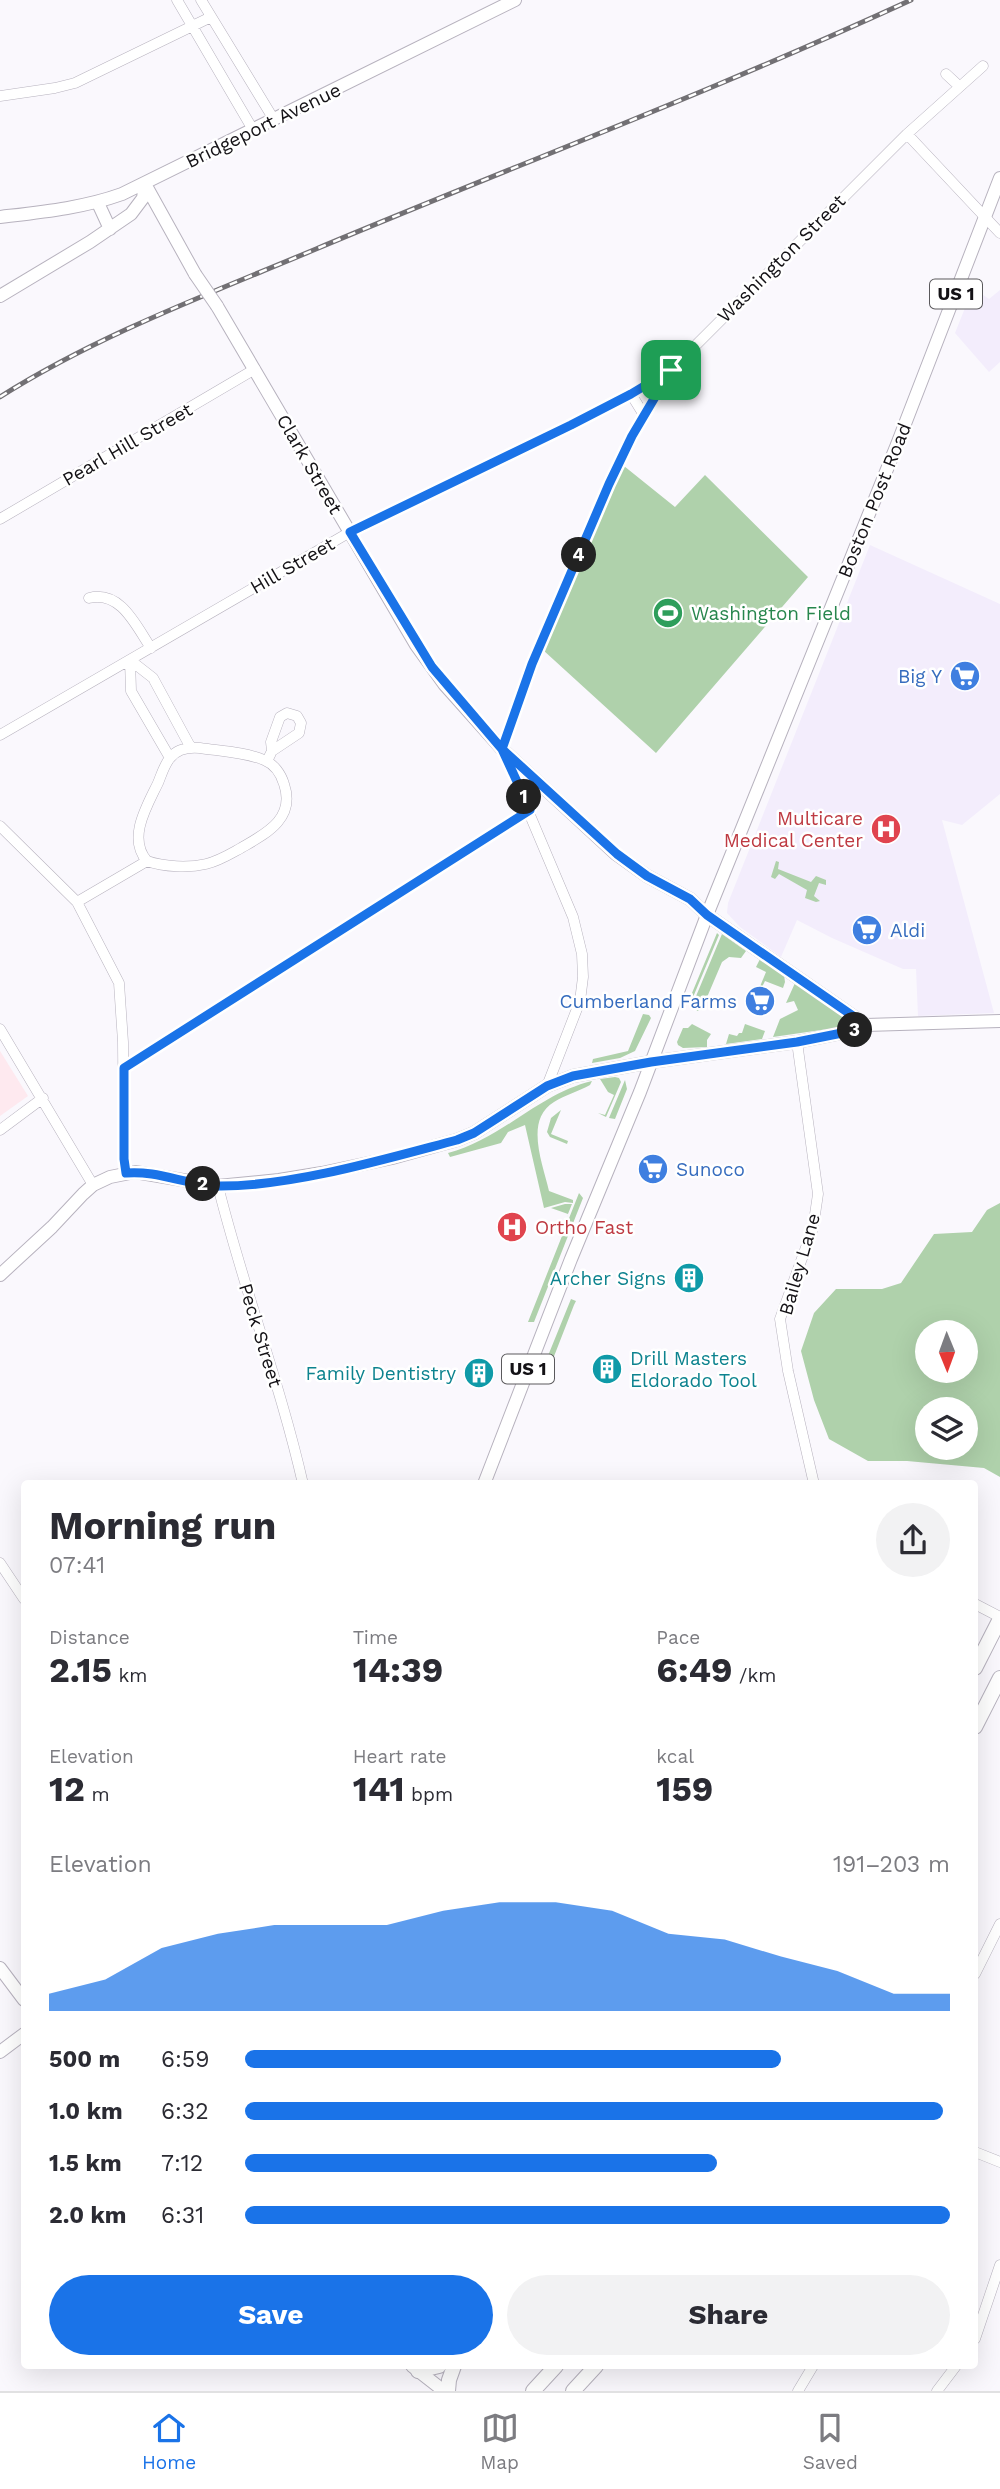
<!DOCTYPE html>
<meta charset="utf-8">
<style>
:root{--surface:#fff;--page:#f2f2f3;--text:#2b2b33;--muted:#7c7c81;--line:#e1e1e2;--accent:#1a73e8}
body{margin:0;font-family:"Work Sans",sans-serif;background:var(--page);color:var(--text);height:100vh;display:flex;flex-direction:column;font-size:26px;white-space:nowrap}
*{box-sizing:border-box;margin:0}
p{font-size:23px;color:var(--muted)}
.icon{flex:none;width:38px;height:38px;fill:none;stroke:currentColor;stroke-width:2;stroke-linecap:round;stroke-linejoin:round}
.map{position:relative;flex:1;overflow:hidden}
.details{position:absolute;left:21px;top:1480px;width:957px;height:889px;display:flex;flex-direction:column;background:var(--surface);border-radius:7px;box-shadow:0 7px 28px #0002}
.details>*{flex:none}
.needle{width:46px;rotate:179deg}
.controls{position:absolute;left:915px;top:1320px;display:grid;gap:14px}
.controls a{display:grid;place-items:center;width:63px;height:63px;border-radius:50%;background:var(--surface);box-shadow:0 7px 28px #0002;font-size:35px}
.pin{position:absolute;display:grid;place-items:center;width:60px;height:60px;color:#fff;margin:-30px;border-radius:14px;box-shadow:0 4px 10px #0006}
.km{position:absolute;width:35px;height:35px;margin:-18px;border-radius:50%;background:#222;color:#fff;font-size:19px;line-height:35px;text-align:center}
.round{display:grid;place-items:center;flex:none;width:74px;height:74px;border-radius:37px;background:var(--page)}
.headline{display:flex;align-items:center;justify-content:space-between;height:119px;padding:0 28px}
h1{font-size:38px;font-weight:700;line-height:52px}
.figures{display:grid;grid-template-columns:repeat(3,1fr);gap:10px;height:119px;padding:7px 28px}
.figures div{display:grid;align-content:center}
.figures b{font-size:35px;font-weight:700}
.figures small{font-size:19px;font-weight:400}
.figures p{font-size:19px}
.chart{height:196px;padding:14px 28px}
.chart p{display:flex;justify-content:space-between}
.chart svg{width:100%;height:126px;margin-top:7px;fill:var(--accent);opacity:.7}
.primary-button{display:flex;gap:14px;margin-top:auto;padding:14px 28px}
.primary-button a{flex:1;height:80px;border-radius:42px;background:var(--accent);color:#fff;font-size:28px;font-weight:700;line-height:80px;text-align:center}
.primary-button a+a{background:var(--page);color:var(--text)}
ul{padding:0 28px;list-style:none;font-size:23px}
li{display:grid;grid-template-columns:112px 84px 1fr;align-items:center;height:52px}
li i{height:18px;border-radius:9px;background:var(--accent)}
.menu{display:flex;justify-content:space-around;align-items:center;height:98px;border-top:2px solid var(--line);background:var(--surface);font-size:19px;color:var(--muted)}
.menu a{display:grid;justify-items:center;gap:4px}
.menu .on{color:var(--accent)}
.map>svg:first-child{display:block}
.built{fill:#f3edfc}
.education{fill:#fee9ef}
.green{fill:#afd1ab;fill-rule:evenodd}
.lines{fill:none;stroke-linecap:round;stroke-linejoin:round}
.minor-casing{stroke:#b7b2be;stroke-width:11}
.major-casing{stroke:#b7b2be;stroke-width:14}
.highway-casing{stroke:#b7b2be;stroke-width:16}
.minor{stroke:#fff;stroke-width:10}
.major{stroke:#fff;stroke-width:12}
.highway{stroke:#fff;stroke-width:14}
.rail-casing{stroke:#727074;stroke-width:5}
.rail{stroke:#fff;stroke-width:2.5;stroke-dasharray:8;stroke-linecap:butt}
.major-bridge-casing{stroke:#b7b2be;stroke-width:14;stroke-linecap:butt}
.major-bridge{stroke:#fff;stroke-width:12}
.route-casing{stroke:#fff;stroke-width:14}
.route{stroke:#1a73e8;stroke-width:9}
.labels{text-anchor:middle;stroke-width:5;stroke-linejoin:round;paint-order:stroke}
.shield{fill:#fff;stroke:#5a595c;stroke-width:2}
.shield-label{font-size:18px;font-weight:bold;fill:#141216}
.street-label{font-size:19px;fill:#141216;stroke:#fff}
.leisure-label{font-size:19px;fill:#27864d;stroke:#fff;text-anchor:start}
.shop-label{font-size:19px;fill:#366cbe;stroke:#fff;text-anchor:end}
.health-label{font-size:19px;fill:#be3a42;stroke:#fff;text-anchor:end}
.culture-label{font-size:19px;fill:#0d838f;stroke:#fff;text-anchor:end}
</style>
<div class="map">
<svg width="1000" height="2391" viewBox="0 0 1000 2391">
<rect width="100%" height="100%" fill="#faf8fd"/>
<path class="built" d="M973,288L989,299L1000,290V362L989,372L955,333Z
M870,545L1000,604V794L962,825L942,820L994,1013L918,1016L916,969H903L832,938L797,920L781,957L740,927L727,913L728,903Z"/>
<path class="education" d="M0,1051L28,1096L0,1116Z"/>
<path class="green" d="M624,466L675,507L705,475L808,577L656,753L543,650Z
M776,861L779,862L778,869L811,882L816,876L826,880V885L819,883L814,896L820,901L816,902L805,898L807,890L779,874L775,879L771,877Z
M717,933L719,935L691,1002L692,993Z
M722,934L746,951L741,958L729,957L722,962L702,1009L697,1011L694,1001Z
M760,959L784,975L785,982L783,988L765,981L760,991L759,989L766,972L756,967Z
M795,983L851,1021L850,1025L774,1040L828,1029L773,1037L780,1019L798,1010L794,1001L786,1003Z
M643,1014L649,1015L651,1018L635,1051L620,1058L592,1063L593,1059L628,1051Z
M692,1024L711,1034L707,1040V1047L683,1048L678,1045L677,1042L683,1028H688Z
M745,1024L765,1031L762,1039L726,1044L729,1034L737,1036L739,1033H742Z
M615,1077L619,1078L621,1082L606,1117L598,1113L605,1115L614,1095L608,1092L600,1079Z
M625,1080L627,1089L615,1119L609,1118Z
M592,1081L590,1085C579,1091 565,1095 554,1102C524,1120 543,1164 549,1191L573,1200V1203L565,1202L544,1208L525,1125L508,1132L501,1143L450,1157L448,1153C502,1139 538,1094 592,1081Z
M561,1110L551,1134L568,1141L567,1144L550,1137L547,1132L551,1118Z
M579,1193L583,1198L534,1322H528Z
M1000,1203V1477L984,1468L907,1461H868L829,1439L814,1400L801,1351L814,1313L836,1289H882L901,1283L934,1234L972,1232L987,1210ZM928,1332H966V1370H928ZM928,1409H966V1447H928Z
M565,1204H572L526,1318L568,1214L551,1208Z
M571,1299L576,1301L574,1305L544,1382H541L539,1378Z"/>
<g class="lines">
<g class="minor-casing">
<path id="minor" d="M177,0L252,128
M201,0L273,118
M946,74L959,86
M0,96L55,88L75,83L211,17
M907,134L1000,233
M631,394L644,415
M0,519L255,369
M89,598C121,590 136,626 151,648
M0,735L350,532L571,425L631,394L669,371
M170,758L131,691L130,660L153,678L191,748
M267,761L272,751L299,733L301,723L297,716L287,713L280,717L271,742L272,751
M0,826L77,902L119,983L123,1042L124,1159L126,1173
M77,902L147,861C127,838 147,806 158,783C161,776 164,765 170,758C177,749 189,747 200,748C220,751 245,752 264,760C274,764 281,774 284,784C296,819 265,834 241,848C230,854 219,861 206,864C189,868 164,867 147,861
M0,1029L93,1185
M797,1042L818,1194L813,1228L780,1319L788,1371L814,1484
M124,1068L530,810
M547,1086L580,1001L583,977L582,954L573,917L502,749L532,664L609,484L632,436L671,370L907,134L983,66
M0,1130L43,1098
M218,1186C243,1287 280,1383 303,1484
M0,1563L24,1599
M975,1604L1000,1617
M975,1974L1000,1924
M975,2152L1000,2162
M975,2339L1000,2265
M798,2391L813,2366
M937,2391L956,2366"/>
</g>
<g class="major-casing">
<path id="major" d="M145,184L195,274
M98,203L110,229
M0,217C42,212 83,208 122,194L515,0
M0,296L90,242L131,214L143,198L145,184
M217,306L416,645L444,684L502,749L616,854L647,876L690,899L707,915L866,1025
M0,1275L52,1227L83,1194L93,1185L110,1177L135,1172L218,1186L279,1180L322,1173L392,1158L457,1140L474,1133L547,1086L573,1076L651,1062L797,1042L852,1031L866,1025L1000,1021
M484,1484L571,1259L640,1092L707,915L898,442L1000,178
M0,1968L24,2000
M0,2052L24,2034
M412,2366L444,2391"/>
</g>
<g class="highway-casing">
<path id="highway" d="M975,1668L1000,1619
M975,1727L1000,1678
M418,2371L439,2366
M448,2391L449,2380L454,2366
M533,2391L556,2366
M573,2391L596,2366"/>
</g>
<use href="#minor" class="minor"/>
<use href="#major" class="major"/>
<use href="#highway" class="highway"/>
<g class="rail-casing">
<path id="rail" d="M0,397C98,335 209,294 316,249C514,166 716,90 911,0"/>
</g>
<use href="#rail" class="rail"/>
<g class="major-bridge-casing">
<path id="major-bridge" d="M195,274L217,306"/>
</g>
<use href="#major-bridge" class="major-bridge"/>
</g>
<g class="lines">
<g class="route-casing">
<path id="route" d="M671,370L631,394L571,425L350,532L432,667L502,749L530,810L124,1068V1159L126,1173C158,1170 189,1186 221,1186C294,1186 385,1159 457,1140L474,1133L547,1086L573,1076L651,1062L797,1042L852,1031L866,1025L707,915L690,899L647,876L617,854L502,749L532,664L609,484L632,436L671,370"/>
</g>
<use href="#route" class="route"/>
</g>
<defs>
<g id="stadium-disc" transform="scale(1.575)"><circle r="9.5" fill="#2e9e5b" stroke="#fff"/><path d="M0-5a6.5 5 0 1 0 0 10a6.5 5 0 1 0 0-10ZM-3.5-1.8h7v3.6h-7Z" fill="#fff"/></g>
<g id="supermarket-disc" transform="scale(1.575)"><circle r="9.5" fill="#3f7fe0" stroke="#fff"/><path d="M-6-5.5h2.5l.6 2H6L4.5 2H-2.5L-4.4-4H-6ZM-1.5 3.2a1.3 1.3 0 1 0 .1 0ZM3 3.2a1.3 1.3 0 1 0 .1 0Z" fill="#fff"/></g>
<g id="hospital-disc" transform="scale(1.575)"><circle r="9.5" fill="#e0444e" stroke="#fff"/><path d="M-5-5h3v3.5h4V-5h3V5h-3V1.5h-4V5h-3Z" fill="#fff"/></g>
<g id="building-disc" transform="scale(1.575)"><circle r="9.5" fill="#0f9aa8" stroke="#fff"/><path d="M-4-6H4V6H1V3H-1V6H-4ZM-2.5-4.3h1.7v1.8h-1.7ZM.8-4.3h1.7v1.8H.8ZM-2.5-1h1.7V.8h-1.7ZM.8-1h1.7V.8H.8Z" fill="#fff"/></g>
</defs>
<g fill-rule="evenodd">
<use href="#stadium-disc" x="668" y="613"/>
<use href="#supermarket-disc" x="965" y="676"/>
<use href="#hospital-disc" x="886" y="829"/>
<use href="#supermarket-disc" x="867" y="930"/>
<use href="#supermarket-disc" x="760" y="1001"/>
<use href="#supermarket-disc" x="653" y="1169"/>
<use href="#hospital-disc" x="512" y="1227"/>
<use href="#building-disc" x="689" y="1278"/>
<use href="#building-disc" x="607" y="1369"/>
<use href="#building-disc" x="479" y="1373"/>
</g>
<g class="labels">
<g class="shield">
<rect x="930" y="279.5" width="52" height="29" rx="5"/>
<rect x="502" y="1354.5" width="52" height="29" rx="5"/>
</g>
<g class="shield-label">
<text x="956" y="300">US 1</text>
<text x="528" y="1375">US 1</text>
</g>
<g class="street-label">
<text transform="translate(263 125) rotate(-26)" y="7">Bridgeport Avenue</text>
<text transform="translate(781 258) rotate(-45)" y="7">Washington Street</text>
<text transform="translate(127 444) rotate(-30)" y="7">Pearl Hill Street</text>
<text transform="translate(310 464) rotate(60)" y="7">Clark Street</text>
<text transform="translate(874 500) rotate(-68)" y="7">Boston Post Road</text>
<text transform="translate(292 565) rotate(-30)" y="7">Hill Street</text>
<text transform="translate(799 1264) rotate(-74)" y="7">Bailey Lane</text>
<text transform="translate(261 1335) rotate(73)" y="7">Peck Street</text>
</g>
<g class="leisure-label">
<text x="691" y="620">Washington Field</text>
</g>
<g class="shop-label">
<text x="942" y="683">Big Y</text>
<text x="890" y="937" text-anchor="start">Aldi</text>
<text x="737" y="1008">Cumberland Farms</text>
<text x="676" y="1176" text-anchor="start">Sunoco</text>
</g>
<g class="health-label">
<text x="863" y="825">Multicare<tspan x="863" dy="22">Medical Center</tspan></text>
<text x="535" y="1234" text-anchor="start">Ortho Fast</text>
</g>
<g class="culture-label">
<text x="666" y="1285">Archer Signs</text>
<text x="630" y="1365" text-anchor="start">Drill Masters<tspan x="630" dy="22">Eldorado Tool</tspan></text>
<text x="456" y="1380">Family Dentistry</text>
</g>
</g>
</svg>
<div class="controls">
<a><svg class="needle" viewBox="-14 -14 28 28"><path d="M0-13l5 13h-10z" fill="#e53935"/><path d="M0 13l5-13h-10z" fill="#7c7c81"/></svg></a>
<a><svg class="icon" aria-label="layers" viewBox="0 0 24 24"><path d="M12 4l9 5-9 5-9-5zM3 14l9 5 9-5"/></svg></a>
</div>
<div class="pin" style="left:671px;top:370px;background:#1e9e55"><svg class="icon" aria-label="arrive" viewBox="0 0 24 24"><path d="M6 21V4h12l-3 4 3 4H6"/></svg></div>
<b class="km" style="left:524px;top:797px">1</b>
<b class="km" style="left:203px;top:1184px">2</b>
<b class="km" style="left:855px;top:1030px">3</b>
<b class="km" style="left:579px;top:555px">4</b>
<section class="details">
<div class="headline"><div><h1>Morning run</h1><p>07:41</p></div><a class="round"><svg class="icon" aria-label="share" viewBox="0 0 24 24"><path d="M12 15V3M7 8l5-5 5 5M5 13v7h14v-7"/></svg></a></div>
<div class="figures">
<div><p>Distance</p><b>2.15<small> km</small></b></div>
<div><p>Time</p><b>14:39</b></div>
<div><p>Pace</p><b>6:49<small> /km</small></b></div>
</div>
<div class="figures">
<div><p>Elevation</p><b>12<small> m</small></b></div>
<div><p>Heart rate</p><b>141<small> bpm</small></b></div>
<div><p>kcal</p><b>159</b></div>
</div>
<div class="chart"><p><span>Elevation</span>191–203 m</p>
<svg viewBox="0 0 160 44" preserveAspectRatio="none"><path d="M0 44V38L10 33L20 22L30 17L40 14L50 14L60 14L70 9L80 6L90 6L100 9L110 17L120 19L130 25L140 30L150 38L160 38V44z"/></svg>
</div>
<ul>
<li><b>500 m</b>6:59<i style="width:76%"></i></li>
<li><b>1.0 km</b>6:32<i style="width:99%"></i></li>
<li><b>1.5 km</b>7:12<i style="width:67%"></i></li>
<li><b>2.0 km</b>6:31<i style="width:100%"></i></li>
</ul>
<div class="primary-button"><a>Save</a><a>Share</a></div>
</section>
</div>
<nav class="menu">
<a class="on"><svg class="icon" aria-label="home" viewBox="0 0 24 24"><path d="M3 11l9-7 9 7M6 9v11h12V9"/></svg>Home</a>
<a><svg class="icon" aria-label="map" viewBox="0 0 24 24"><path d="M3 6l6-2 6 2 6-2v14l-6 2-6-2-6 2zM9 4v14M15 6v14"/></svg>Map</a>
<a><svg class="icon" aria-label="saved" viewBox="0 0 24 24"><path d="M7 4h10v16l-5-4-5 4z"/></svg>Saved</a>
</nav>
